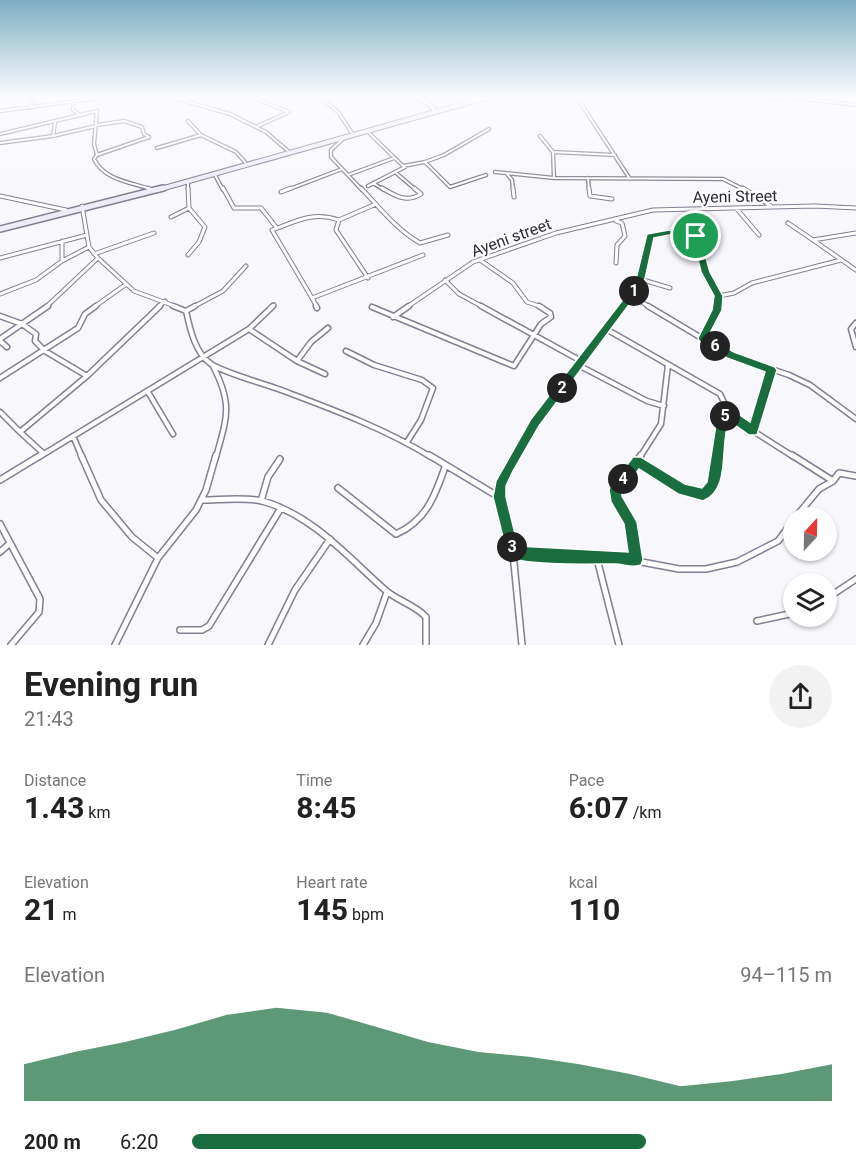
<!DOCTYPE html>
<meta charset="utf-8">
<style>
:root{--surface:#fff;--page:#f2f2f2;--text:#222;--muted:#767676;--accent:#1a6d3e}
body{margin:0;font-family:Roboto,sans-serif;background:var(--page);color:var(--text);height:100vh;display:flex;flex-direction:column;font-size:22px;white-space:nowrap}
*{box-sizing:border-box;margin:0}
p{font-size:20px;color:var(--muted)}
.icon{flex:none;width:33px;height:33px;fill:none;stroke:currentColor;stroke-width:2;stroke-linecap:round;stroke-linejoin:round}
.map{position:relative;height:645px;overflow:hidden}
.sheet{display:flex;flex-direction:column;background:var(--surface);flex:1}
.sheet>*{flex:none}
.needle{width:39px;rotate:22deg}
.controls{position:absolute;left:783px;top:507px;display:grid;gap:12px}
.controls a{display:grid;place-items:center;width:54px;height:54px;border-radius:50%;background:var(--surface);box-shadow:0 2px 4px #0004;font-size:30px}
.pin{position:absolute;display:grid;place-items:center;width:51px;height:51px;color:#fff;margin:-26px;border:3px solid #fff;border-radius:50%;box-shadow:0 2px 6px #0007}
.km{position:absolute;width:30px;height:30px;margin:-15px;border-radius:50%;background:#222;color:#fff;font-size:16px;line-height:30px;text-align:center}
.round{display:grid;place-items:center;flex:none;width:63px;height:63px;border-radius:32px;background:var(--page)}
.overview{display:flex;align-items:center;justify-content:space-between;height:102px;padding:0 24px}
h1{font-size:33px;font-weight:700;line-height:45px}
.figures{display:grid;grid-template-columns:repeat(3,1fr);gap:9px;height:102px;padding:6px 24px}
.figures div{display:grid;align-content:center}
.figures b{font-size:30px;font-weight:700}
.figures small{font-size:16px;font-weight:400}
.figures p{font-size:16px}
.chart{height:168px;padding:12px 24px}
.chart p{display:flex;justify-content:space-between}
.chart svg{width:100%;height:108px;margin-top:6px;fill:var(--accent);opacity:.7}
ul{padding:0 24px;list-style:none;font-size:20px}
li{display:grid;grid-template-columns:96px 72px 1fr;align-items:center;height:45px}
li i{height:15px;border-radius:8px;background:var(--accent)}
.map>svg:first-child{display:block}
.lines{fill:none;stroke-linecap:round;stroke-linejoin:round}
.minor-far3-casing{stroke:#827f92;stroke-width:4.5}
.minor-far2-casing{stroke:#827f92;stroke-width:5}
.minor-far1-casing{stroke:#827f92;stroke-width:7}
.minor-casing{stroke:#827f92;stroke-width:8}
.tertiary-casing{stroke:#827f92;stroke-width:6}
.secondary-far1-casing{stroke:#827f92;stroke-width:6}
.secondary-casing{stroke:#827f92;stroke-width:8}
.minor-far3{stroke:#fff;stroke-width:2}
.minor-far2{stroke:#fff;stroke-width:3}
.minor-far1{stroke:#fff;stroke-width:4}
.minor{stroke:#fff;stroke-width:5}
.tertiary{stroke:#fff;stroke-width:4}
.secondary-far1{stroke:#efecfa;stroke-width:4}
.secondary{stroke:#efecfa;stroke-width:5}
.route{fill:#1a6d3e;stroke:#fff;stroke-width:1.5;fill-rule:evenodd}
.labels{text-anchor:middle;stroke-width:4.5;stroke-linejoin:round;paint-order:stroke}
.street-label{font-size:16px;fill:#2d2b33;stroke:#fff}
</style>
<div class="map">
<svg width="856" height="645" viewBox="0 0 856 645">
<rect width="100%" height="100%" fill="#f8f7fc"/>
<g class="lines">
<g class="minor-far3-casing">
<path id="minor-far3" d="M167,96L230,114L266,132L288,151
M249,96L289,112L258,126
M319,96L338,112L352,133
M576,96L630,179
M350,99L358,96
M772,99L788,97L856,105
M185,100L199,96
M74,102L73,110L80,115
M29,108L35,96
M0,111L114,96
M188,121L201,135
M55,123L53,136L96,126
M97,125L124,121L142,127L144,134L149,137L97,155
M367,131L403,166L425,162L450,187L486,175
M0,134L97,111L94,144L97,155L94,159C104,180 130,182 150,189
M540,136L553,152L554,178
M344,138L331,150V157L362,190
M0,143L53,136
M157,148L201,135L236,152L245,162
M553,152L615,155
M425,162L444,155L489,129
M395,172L416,190
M495,172L554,178L723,179L745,190
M507,174L512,180L513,190
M215,175L223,190
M348,175L394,158
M588,178L589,190
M188,182V190
M373,183L384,190
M368,186L405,167
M287,190L342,169"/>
</g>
<g class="minor-far2-casing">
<path id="minor-far2" d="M148,188L150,189
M223,188L234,208H261L276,227
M361,188C379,207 397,230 420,243L448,235
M382,188C395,196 407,203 421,194L414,188
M513,188L514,197
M589,188L590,196L612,199
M743,188L771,206
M281,192L291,188
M0,196L66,210
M82,206L89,247L98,258L134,291L177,307
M736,208L759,235
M690,209L696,221V236
M171,217L189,208
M339,220C313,211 297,221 272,230L312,298L423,255
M616,221L622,223L625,236L617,245L616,263
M788,223L813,240
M856,233L813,240L856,270
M62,241V261
M94,254L154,233
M188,255L199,242L205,227L189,208L188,188
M0,258L87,235
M480,260L513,283L527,302L542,307
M368,278L336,230L339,220L376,204
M640,279L670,288
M445,280L459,294L483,307
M0,294L36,280L62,261L89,247
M631,296L650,307
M312,298L317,307
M46,307L98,258
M94,307L125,285
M158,307L165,301
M193,307L223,291L246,266
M271,307L274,305
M407,307L473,262L556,233L653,210L815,206L856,208
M622,307L640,279L650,236L669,233L696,236L706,272L719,296
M717,307L719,296L734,293L752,283L841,260"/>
</g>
<g class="minor-far1-casing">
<path id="minor-far1" d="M173,306L186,311C190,329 195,353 211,364C226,374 270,385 289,393C337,411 387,430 431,457
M316,306L317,308
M481,306L583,362
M648,306L730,355L789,375L810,385L856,419
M372,307L514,366L541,324L551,317L550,313L539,306
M186,311L195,306
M0,316L22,324L36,334L35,341L45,351L87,376
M393,317L409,306
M856,323L851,329L856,347
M249,329L273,306
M606,329L720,394L731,417L794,457
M703,338L718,306
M0,339L48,306
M0,341L7,347
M346,351L374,365L422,380L433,388L421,420L407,442
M297,361L311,342L328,328
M213,366C233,405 227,417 216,457
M580,366L647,401L664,406
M0,378L78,328L85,314L96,306
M148,392L173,434
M0,412L20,432L87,376L160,306
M753,431L771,370
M20,432L43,453
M73,436L82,457
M39,457L249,329L297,361L325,374
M516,457L535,423L624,306
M640,457L661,424L668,365
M718,457L721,432L727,412"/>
</g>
<g class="minor-casing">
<path id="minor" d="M81,455L101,500L132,537L158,558
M429,455L499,497
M517,455L500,485L499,497L513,553L522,645
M792,455L833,481
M637,461C650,469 694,505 709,492C717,483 717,466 718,455
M0,480L41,455
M338,488L396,534C426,521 435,496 445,467
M202,500C220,500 244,497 262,501C311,514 348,557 384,589C397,601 414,604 426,617V645
M261,501L268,477L280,459
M795,518L819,489L833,481L839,473L856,476
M0,524L40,599L39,612L11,645
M0,552L9,544
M513,553L597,559L615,557L679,569H706L737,562L778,541L794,520
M597,559L619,645
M636,560L630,522L619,506L615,497V489L641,455
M826,599L856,579
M757,621L794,613
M180,630H202L209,626L281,508
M115,645L158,558L196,510L206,490L216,455
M268,645L295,590L330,539
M363,645L376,623L387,592"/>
</g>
<g class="tertiary-casing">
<path id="tertiary" d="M415,96L429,104L434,110"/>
</g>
<g class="secondary-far1-casing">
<path id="secondary-far1" d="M157,190L492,96"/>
</g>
<g class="secondary-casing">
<path id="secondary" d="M0,229L163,188"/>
</g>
<use href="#minor-far3" class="minor-far3"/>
<use href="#minor-far2" class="minor-far2"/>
<use href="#minor-far1" class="minor-far1"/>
<use href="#minor" class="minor"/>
<use href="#tertiary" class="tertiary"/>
<use href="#secondary-far1" class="secondary-far1"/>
<use href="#secondary" class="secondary"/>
</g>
<linearGradient id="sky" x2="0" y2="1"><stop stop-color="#7daec2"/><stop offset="0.52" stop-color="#fcfbfe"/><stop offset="1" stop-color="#fcfbfe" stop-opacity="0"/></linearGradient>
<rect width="856" height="186" fill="url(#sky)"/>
<path class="route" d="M669,230L699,234L710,272L723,296L722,310L708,337L734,352L775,367L777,370L757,435H749L729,421C719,445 732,489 703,501L678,494L639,469L622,491V496L637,522L643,560L641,565C632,569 622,563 613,564C590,564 528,566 508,557L493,497L496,481L531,419L628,293L636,279L647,234ZM669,235L693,238L701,272L714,296L712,310L698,338L699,341L727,358L765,372L750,422L731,409H723L716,425L707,482L702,488L685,484L641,457H633L609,489L611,502L624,524L628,552L518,546L506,497V486L513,471L539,426L634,298L645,279L654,238Z"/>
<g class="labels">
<g class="street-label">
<text transform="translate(735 196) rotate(-1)" y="6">Ayeni Street</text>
<text transform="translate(511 237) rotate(-20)" y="6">Ayeni street</text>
</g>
</g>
</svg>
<div class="controls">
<a><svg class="needle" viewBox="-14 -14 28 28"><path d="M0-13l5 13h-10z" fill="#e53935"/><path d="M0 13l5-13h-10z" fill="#767676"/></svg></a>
<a><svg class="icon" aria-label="layers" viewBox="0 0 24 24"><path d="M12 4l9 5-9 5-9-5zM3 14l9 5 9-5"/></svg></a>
</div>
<div class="pin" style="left:696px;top:236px;background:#1e9e55"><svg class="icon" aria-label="arrive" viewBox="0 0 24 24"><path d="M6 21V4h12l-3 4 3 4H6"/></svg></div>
<b class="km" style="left:634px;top:291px">1</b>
<b class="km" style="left:562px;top:388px">2</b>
<b class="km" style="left:512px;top:547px">3</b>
<b class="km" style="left:623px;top:479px">4</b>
<b class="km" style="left:725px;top:416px">5</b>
<b class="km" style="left:715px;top:346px">6</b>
</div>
<section class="sheet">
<div class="overview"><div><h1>Evening run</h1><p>21:43</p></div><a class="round"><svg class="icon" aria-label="share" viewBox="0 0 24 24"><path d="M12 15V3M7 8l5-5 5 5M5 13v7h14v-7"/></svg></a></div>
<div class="figures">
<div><p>Distance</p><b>1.43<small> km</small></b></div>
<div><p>Time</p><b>8:45</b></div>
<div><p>Pace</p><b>6:07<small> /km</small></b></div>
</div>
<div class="figures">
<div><p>Elevation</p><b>21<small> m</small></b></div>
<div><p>Heart rate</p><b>145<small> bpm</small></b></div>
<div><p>kcal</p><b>110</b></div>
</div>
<div class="chart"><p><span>Elevation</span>94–115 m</p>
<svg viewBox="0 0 160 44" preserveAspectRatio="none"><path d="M0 44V29L10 24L20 20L30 15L40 9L50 6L60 8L70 14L80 20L90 24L100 26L110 29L120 33L130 38L140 36L150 33L160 29V44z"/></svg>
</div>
<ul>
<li><b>200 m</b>6:20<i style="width:71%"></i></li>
</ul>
</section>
